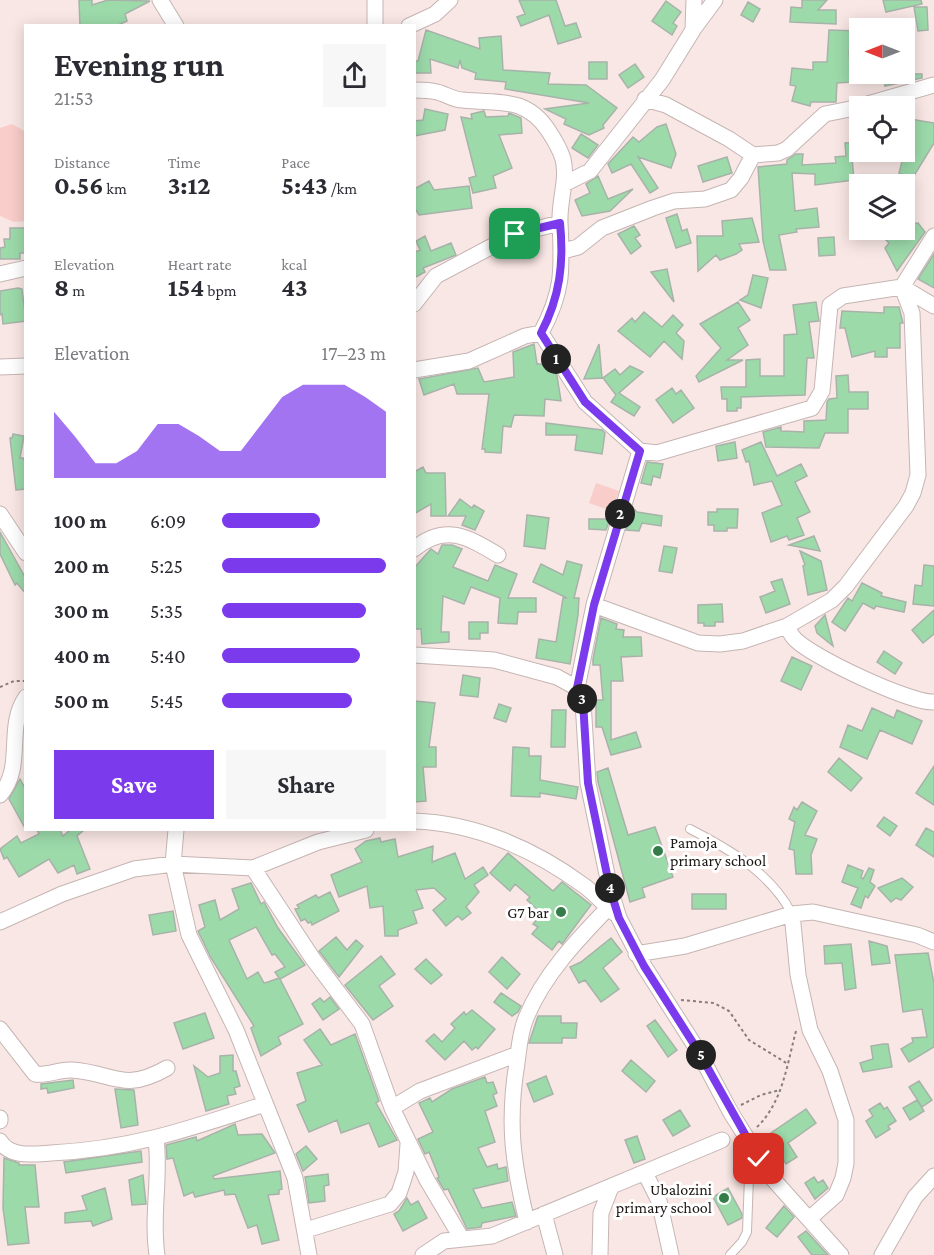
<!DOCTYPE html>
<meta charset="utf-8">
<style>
:root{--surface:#fff;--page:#f7f7f7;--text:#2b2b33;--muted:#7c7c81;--accent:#7c3aed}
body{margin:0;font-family:"Crimson Pro",serif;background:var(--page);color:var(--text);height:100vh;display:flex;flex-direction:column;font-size:22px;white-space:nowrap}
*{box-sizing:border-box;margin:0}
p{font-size:20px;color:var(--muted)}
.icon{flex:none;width:33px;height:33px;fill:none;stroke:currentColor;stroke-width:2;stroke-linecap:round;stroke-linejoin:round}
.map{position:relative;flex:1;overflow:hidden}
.sheet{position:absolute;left:24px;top:24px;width:392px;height:807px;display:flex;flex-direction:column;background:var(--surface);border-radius:0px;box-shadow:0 3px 15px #0003}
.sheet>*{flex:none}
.needle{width:39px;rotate:270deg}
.controls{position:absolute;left:849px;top:18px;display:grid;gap:12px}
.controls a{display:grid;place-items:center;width:66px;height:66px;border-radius:0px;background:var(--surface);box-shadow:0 3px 15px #0003;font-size:30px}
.pin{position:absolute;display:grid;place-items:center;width:51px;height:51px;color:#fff;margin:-26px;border-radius:12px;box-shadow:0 3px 9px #0006}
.km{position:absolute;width:30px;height:30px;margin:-15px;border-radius:50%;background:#222;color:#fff;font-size:16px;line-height:30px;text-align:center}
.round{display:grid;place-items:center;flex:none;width:63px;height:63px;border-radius:0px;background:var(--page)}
.summary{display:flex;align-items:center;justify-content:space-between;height:102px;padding:0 30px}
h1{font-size:33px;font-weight:700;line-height:45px}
.stats{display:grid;grid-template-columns:repeat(3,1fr);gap:9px;height:102px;padding:6px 30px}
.stats div{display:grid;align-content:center}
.stats b{font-size:26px;font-weight:700}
.stats small{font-size:16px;font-weight:400}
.stats p{font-size:16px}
.chart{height:168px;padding:12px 30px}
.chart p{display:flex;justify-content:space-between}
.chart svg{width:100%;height:108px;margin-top:6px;fill:var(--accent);opacity:.7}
.action{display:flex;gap:12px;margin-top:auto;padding:12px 30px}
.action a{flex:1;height:69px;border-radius:0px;background:var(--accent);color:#fff;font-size:24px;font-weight:700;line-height:69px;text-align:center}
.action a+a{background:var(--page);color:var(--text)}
ul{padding:0 30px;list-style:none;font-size:20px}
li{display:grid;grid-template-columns:96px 72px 1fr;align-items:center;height:45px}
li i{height:15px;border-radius:8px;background:var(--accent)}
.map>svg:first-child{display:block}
.green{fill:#f9cdc9}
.building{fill:#9cdaaa;stroke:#a7b3a9;stroke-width:1.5;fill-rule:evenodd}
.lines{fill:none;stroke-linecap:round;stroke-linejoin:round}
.service-casing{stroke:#c5b5b3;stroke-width:10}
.minor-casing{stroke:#c5b5b3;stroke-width:17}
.path{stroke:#897d7c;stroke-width:2;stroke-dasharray:3 3;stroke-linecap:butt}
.service{stroke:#fff;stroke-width:8}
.minor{stroke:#fff;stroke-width:15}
.route-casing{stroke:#fff;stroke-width:12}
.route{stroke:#7c3aed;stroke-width:8}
.poi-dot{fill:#347c49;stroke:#fff;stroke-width:2}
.labels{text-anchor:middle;stroke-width:6;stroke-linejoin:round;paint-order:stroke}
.poi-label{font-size:16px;fill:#1b1514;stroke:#fff;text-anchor:end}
</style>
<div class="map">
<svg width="934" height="1255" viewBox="0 0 934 1255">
<rect width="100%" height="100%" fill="#f9e7e5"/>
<path class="green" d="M12,124L26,132L25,221L14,222L0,216V128Z
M596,483L619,491L612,511L589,503Z"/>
<path class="building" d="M79,0H92V5L108,0L150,1L125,14L127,21L116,26H80Z
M519,0H556L565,26L576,23L581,37L558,44L549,15L521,26L517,17L525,14Z
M802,0H827L818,10H836V24L790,22L791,7L802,8Z
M883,0H921L922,4L886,12Z
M666,1L681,12L673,23L677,26L672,35L652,21Z
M748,2L760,9L753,22L741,15Z
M914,7H927L928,30L918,31Z
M426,30L480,49L479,38L501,36L503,70L550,73L548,84L586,85L617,108L603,125L604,128L589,135L564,124L566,119L545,109L589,103L505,89L506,82L475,79L476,73L462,68L460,60L458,68L430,59L431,73H415V61H418Z
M829,30L860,31V42L852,44L849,51L851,82L837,83L836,102H811L810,106L792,101L796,86L790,85L792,68L813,70V62H827Z
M589,62H607V79H589Z
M635,64L644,77L628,88L619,75Z
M882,74H922V78L885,86Z
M425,109L448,114L445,130L414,136V121L423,120Z
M484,111L486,117L508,116L509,113L521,118L522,133L499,135L512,168L493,176L496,188L473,193L469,178L476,176L461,117L472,119L471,114Z
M904,118L934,123V143L912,179L899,173L907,142H904Z
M666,124L676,154L671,168L638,157L658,188L650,193L631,164L612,173L608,164L633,137L639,142L657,127Z
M581,134L598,145L588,158L572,148Z
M859,142L860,157H852L854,180L815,185V174L792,173L795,211L817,208L819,227L796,229L797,232L779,235L786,270H770L763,241L758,167L787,164V160L796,154H803L802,165L836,163L835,157L846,156L845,143Z
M727,157L732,173L703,182L698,166Z
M598,176L608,199L633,189L610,211L582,216L575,200L590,193L586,184Z
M429,181L434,190L469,186L472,208L419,215L414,207V189Z
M677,214L682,231L687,229L691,243L676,248L666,218Z
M752,218L759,242L739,244L742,250L736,254L720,260L716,255L698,271L697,236H723L722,221Z
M918,223L925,232L897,271L885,248L889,243L876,230H904V225Z
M634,226L640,235L635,238L641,246L631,254L618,234Z
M10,228H26V253H20V259H0V248L5,247L4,239H10Z
M425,236L431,251L451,243L456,255L423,268L425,272L414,278V249L415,252L420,250L416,241Z
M834,237L835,255L819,256L818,238Z
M934,254V288L918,279Z
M667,269L674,302L651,272Z
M753,275L768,278L761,308L740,300L748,295Z
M18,288L22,289L26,321L3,324L2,314L0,315V291Z
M738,302L750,320L738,328L748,345L727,360H743L699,382L696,376L721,348L700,324Z
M816,302L819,321L809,322L814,358H807L805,395L741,397V408H737V411H727V399H722L721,387H746V360L760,359V376H784V335L797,334L793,305Z
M884,307H899L903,323H900V348H887V357H875V351L852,357L845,328H840L842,311L884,313Z
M644,312L662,327L673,315L683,325L676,333L684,341L682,359L664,341L650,357L618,331L632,318L635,322Z
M534,344L537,364H550L557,376L561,401L545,399L544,416L514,415L511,427L503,426L501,453L485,452V449H482L489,394H457L454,384L424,395L419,379L478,368L484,382L514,377L513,352Z
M599,344L602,378L584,379Z
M630,366L643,372L619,393L640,407L634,416L611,402L616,395L603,378L615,369L620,375Z
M848,375L849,392H868V409H848V433H825L819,448L766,447L763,432L781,427V431L804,432V421L826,420L827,402L829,399L837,398L836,376Z
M672,388L676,394L681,390L694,408L673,423L656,400Z
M546,423L602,430L605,433L602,454L575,450L577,435H546Z
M13,434L24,436L20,458H23L26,463V489L16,490L10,438H12Z
M735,442L737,458L718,461L716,446Z
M761,442L777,476L801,464L807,476L795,482L810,512L797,518L804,535L789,540L787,536L771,542L762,513L782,505L772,481L754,485L749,461L746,462L742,450Z
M647,462L663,464L660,478L653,476L651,485L641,483Z
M423,467L426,473H445L446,516H431V504L414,514V472Z
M460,499L472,508L474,505L484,511L475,530L462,525L466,516H448Z
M633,508L637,512L662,516L661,526L642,523L639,531L626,530Z
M717,509H738L737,528H727V531H714V525H708V512H717Z
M527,515L549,518L545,549L524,546Z
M589,519H610L606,530L589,529Z
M0,532L26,579V594L17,583L15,585L0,554Z
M814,536L820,551L789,545Z
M442,545H452L462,549L453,567L488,581L495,565L517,574L508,598H536V612H518L517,624L498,623L500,598L471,587L464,604L443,596L441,632H449V642L422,644L421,629H414V568L431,549L438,554Z
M664,546L677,548L672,573L659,571Z
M800,551L821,561L827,590L808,595L803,566L805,565Z
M567,561L582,565L574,598H579L578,615L570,664L536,658L539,639L556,642L563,598H567L533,582L541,564L563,575Z
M924,565L934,566V606L913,604L915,585L922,586Z
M782,579L790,604L766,613L760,597L775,591L771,582Z
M862,583L882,593L881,596L906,602L904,612L876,606L874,609L863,603L845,631L832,622L848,598L852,601Z
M722,604L723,622H715V626H704V623H698V605Z
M934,610V634L923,643L912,630Z
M825,615L833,646L817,633L815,626Z
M601,618L617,624L616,629L624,630L623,637H641L642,656L621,657L623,681H611V740L636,732L641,747L611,755L602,727H596V700H603L600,665H593V659Z
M469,622H488V633H480V639H469Z
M884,651L902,663L895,674L877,662Z
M792,657L812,666L801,690L781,681Z
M463,675L480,678L478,697L460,695Z
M414,701L435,703L429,747H436V767H423L426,801L414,802Z
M499,704L511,708L506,722L494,718Z
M872,708L894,718L897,710L922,721L912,744L880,730L867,759L840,747L848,725L862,731Z
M552,710H566L565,747H551Z
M513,747L529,748V756H541L540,780L578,787L576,799L540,793V797L511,796Z
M839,758L862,778L851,791L828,772Z
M934,766V805L916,793Z
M608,768L628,835L655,827L673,877L642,888L645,897L630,902L598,782L597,772Z
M20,779L26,790V830L9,799Z
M802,802L817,811L805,835L817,839L811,855L812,874H796L794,850L789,849L795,822L789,819L794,807L797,810Z
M884,817L897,826L890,836L877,826Z
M926,828L934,832V857L916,845Z
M37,830H60L63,836L70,830H84L77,836L90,869L77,874L74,865L58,873L49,859L19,877L7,857L4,859L0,849L17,836L21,843L39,834Z
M380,838L381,842L395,839L398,857L433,846L432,862L455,853L465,879L483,867L488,875L474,885L479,892L466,907L471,913L462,920L458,916L446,926L433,910L446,899L434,888L416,890L423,908L413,911L417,923L398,930V936H385L383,906L370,908L367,886L339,897L331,875L362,862L355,849L366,841Z
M508,853L553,891L562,882L591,905L562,944L559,941L552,950L532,934L538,927L533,924L542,914L527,900L530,897L515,884L510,891L490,873Z
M848,865L863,871L861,877L863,879L869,868L874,870L870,882L875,886L868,898L865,896L861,908L851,904L858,888L842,882Z
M902,878L913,887L901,900L896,898L891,902L878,888Z
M251,883L261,904L264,902L278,928L305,965L280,979L303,1024L278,1037L281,1044L261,1056L251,1028L254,1026L211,958L198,931L205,927L199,905L215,900L220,920L239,909L232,889ZM256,927L272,955L275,954L285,967L275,972L279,978L268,982L264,983L258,972L247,979L229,940Z
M330,892L339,911L312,925L311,922L308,923L305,919L301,921L295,909L299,908L297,905L316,895L318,898Z
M692,894H726V909H692Z
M173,911L176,931L153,935L149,915Z
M336,937L347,950L356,940L363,946L339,977L319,951Z
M611,938L622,952L603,968L619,989L601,1002L585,980L579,983L570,967L581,962Z
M869,941L887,946L890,963L872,965Z
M851,944L856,988L845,990L842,963L825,964L824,946Z
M928,953L934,983V1047L909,1062L901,1049L913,1042L912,1038L927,1037L922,1009L903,1012L895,955Z
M381,956L395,974L379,986L393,1006L373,1020L345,985Z
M502,957L520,974L507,989L489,972Z
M426,959L442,975L431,984L415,969Z
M501,993L521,1006L518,1012L512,1016L494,1002Z
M330,997L339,1009L323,1020L312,1004L320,998L324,1002Z
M472,1010L495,1029L478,1049L476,1047L472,1050L464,1041L445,1060L426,1041L434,1034L442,1042L455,1028L451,1024L464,1012L466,1015Z
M205,1013L214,1038L183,1049L174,1023Z
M538,1016H561V1023H577L576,1038H562V1043H529Z
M655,1020L677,1050L668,1057L647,1026Z
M320,1029L331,1045L355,1034L379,1101L376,1103L397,1140L379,1147L369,1123L341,1133L337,1120L309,1132L297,1105L306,1101L297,1073L322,1065L304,1040Z
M883,1044H888L892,1067L863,1072L860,1063L873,1059L871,1046Z
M233,1055V1071H236L240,1086L234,1088L236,1094L227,1096L229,1104L206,1111L194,1066L208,1077L220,1073V1056Z
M631,1060L655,1081L646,1092L622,1071Z
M546,1076L553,1094L534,1102L527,1084Z
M485,1077L487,1083L493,1082L497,1093L493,1095L497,1106L485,1111L495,1142L478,1148L487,1167L497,1164L498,1169L506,1167L508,1181L473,1189L482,1208L512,1202L516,1216L482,1223L481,1227L467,1229L448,1189L444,1190L437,1178L439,1177L429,1152L425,1154L418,1139L433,1132L419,1103L430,1098L432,1102L452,1089Z
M73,1080L74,1088L48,1093L47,1088L41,1089V1084Z
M919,1081L932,1100L922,1107L909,1087Z
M115,1089L134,1090L138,1125L121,1128Z
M917,1100L924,1111L910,1120L903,1108Z
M880,1103L884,1109L887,1107L896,1121L888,1126L890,1129L876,1138L866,1121L873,1116L869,1110Z
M806,1109L816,1123L788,1143L797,1157L786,1164L768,1135Z
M680,1110L690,1126L673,1136L663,1120Z
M235,1124L238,1135L262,1134L275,1153L213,1176L214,1179L280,1171L282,1189L279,1190V1194L268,1195L279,1240L262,1244L257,1225L248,1228L235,1194L225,1195L224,1190L195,1197L193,1192L184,1196L173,1158L167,1159L166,1145L196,1137L197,1141Z
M637,1136L645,1159L634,1163L625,1140Z
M306,1146L317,1159L303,1171L296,1154Z
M141,1151L142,1162L66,1173L64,1162Z
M4,1158L19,1163V1165H35L39,1207H25L29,1243L8,1245L3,1208Z
M328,1174L329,1185L324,1186L325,1201L309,1203L305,1177Z
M143,1175L146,1204L132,1205L129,1180Z
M814,1177L818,1183L823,1180L828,1188L815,1199L805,1183Z
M105,1188L112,1219L93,1226L91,1221L65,1223V1213L87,1210L82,1196Z
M728,1188L742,1214V1218L728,1225L713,1197Z
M407,1198L411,1205L418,1201L427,1218L403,1231L394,1214L399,1211Z
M784,1206L794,1217L777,1237L766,1228Z
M806,1231L828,1255H812L798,1237Z"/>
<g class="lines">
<g class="service-casing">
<path id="service" d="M690,829C729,849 771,873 792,914
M730,1255L742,1242L747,1232L750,1149"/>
</g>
<g class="minor-casing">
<path id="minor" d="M160,0L176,26
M375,0V26
M409,26L435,14L450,0
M695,27L715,0
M414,90C421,90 429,90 437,92C446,94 453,100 463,100C499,104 525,96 548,130C554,139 560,149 563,159C568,179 559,201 560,222C562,269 564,290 541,333L585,402L640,451L657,453L812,408L822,391L830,305L843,296L902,287L934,236
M645,99L666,105L729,139L753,155L778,153L787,149L825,114L860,107
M861,106L934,85
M564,184L590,171L662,80L693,30L694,0
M563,251L578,247L602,228L653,208L674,201L705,199L731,190L741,178L753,155
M0,274L26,268
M902,287L934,306
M414,304L436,276L515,234L560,223
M0,367L26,366
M414,370L469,361L525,336L541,333
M0,514L26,553
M414,549C445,523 468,537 498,555
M594,605L698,643L720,644L743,641L787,626L832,600L846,586L906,506L913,493L918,475L912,313L902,287
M787,626C789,630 791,635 794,638C809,656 912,704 934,702
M414,655L494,660L557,677L577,688L583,702L588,783L610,889L619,918L644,966L697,1049L731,1113L772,1178L841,1255
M577,688L594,605L640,451
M0,795C25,767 5,727 26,697
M414,821C475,823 534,849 583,885C595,893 603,904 614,913
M176,830L173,864L189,935L236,1030L295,1178L309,1255
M253,868L313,959L362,1024L392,1108
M792,914L798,975L810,1030L830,1071L846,1120V1163L843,1178L836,1195L809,1219
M0,922L62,894L134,869L173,864L253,868L318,842L366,830
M636,954L685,946L792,914L813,912L917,935L934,942
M0,1029L35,1074C48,1076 60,1069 72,1070C115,1073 123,1093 167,1068
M0,1118V1121
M156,1139C161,1178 151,1216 157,1255
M0,1141C10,1158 34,1154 51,1153C132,1149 189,1129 265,1104
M645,1173L659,1201L671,1255
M544,1214L555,1255
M527,1222C513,1163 507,1124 517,1063C519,1048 520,1032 526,1018C543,976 577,940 608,908
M306,1230L390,1204L399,1193L406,1172L408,1144
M462,1239L427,1180L392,1108L420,1091L518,1054
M423,1255L444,1241L492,1236L722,1140
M600,1255L601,1213L611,1187
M882,1255L915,1197L934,1176"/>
</g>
<path class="path" d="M0,687L14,681H26
M681,1000L714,1003L729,1011L749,1040L788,1064
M741,1105L761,1095L780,1090
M757,1127C783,1102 787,1064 796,1031"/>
<use href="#service" class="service"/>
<use href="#minor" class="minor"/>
</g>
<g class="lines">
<g class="route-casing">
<path id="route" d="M515,234L560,223C564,263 560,297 541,333L585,402L640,451L594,605L577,688L583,702L588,783L610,889L619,918L644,966L697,1049L759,1159"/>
</g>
<use href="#route" class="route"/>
</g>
<g class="poi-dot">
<circle cx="658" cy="851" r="6"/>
<circle cx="561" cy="912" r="6"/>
<circle cx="724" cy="1198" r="6"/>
</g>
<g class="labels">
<g class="poi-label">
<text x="670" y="848" text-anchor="start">Pamoja<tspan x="670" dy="18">primary school</tspan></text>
<text x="549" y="918">G7 bar</text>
<text x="712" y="1195">Ubalozini<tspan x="712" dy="18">primary school</tspan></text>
</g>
</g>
</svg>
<div class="controls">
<a><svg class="needle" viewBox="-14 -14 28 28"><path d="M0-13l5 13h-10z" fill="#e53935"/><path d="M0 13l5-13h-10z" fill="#7c7c81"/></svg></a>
<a><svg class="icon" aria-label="locate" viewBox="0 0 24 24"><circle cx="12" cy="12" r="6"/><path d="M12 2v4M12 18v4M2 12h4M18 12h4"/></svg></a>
<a><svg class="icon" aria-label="layers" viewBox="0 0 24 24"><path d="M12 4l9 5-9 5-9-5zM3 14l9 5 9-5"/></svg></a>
</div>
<div class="pin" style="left:515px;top:234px;background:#1e9e55"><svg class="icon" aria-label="arrive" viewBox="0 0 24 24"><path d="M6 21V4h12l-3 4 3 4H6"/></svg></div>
<div class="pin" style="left:759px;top:1159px;background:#d93025"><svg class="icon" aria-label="check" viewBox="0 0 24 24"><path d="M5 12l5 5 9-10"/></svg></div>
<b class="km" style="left:556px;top:359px">1</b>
<b class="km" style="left:620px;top:514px">2</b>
<b class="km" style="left:582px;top:699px">3</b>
<b class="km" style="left:610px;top:888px">4</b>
<b class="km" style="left:701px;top:1055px">5</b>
<section class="sheet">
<div class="summary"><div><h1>Evening run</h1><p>21:53</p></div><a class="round"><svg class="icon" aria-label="share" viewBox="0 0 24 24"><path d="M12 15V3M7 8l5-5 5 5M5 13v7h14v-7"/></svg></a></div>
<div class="stats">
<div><p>Distance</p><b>0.56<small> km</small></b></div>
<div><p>Time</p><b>3:12</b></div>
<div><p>Pace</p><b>5:43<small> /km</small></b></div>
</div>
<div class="stats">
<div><p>Elevation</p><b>8<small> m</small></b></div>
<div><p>Heart rate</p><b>154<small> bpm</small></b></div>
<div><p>kcal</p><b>43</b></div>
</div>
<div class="chart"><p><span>Elevation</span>17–23 m</p>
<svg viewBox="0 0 160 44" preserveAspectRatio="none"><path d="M0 44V17L10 27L20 38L30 38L40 33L50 22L60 22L70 27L80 33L90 33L100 22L110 11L120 6L130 6L140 6L150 11L160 17V44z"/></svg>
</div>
<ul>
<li><b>100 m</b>6:09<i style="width:60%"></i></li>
<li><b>200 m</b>5:25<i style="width:100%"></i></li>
<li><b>300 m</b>5:35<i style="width:88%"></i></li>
<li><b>400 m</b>5:40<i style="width:84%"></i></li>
<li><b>500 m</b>5:45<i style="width:79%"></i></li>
</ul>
<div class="action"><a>Save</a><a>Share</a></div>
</section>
</div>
